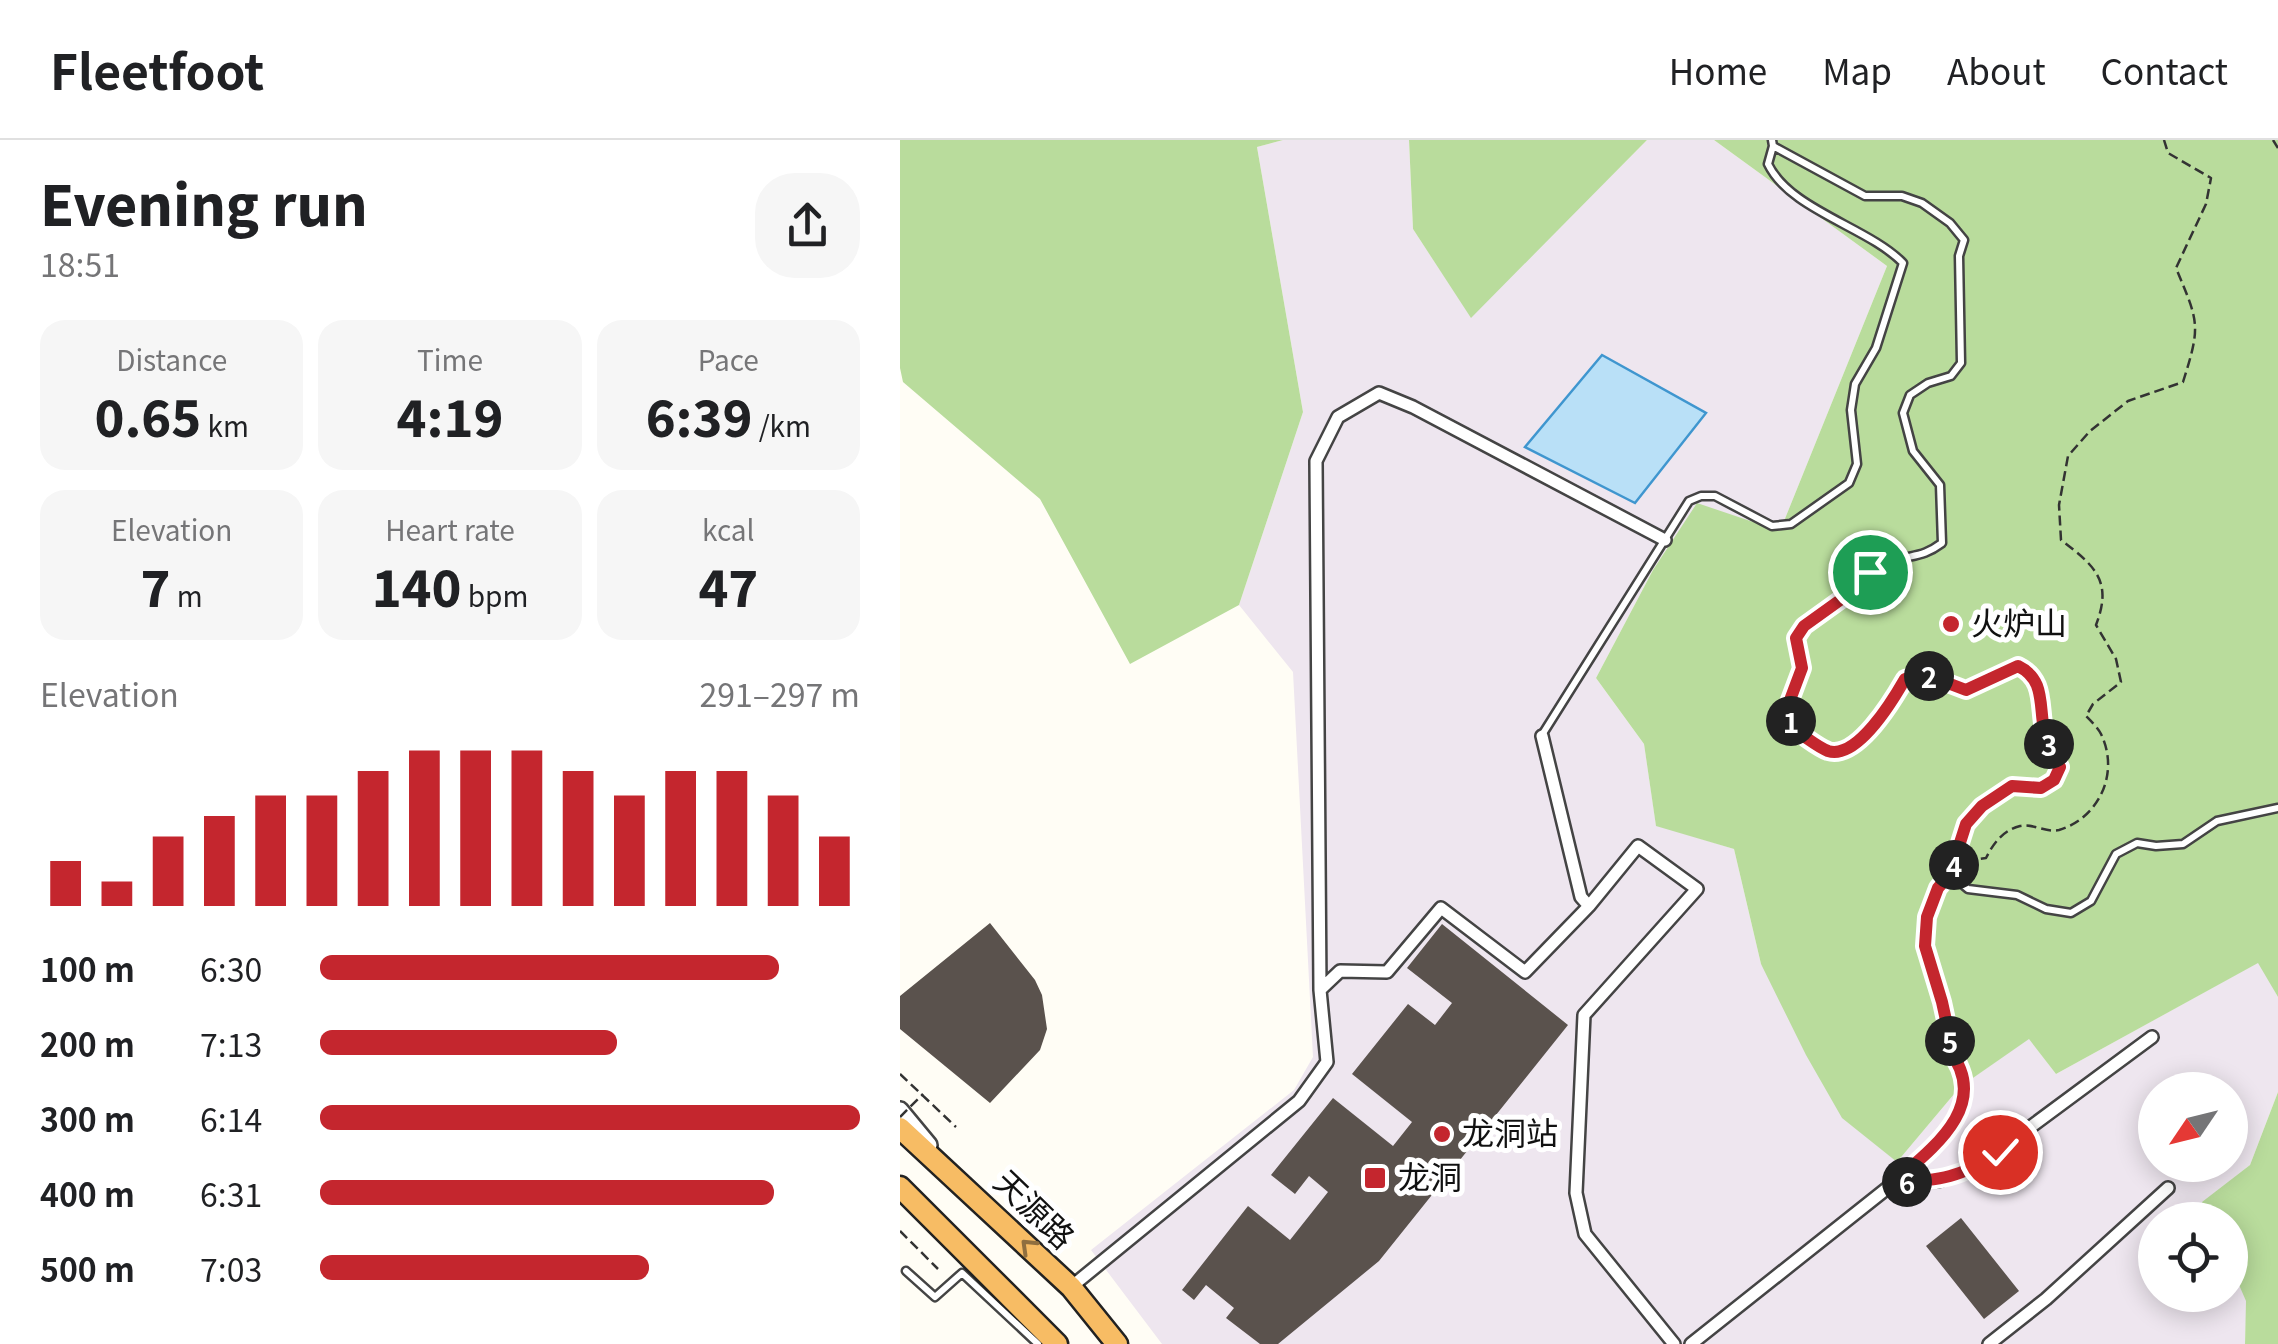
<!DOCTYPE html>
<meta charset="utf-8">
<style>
:root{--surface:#fff;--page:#f6f6f6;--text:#202124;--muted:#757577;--line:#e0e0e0;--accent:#c4262e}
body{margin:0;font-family:Georgia,"Noto Sans SC",serif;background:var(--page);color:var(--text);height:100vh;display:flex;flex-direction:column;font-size:38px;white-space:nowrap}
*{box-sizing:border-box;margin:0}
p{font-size:32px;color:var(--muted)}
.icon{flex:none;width:55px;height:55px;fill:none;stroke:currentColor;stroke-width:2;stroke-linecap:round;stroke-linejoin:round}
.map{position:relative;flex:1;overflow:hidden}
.sheet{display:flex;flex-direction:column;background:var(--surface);width:900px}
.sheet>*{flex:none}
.needle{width:65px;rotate:235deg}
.controls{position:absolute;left:1238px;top:932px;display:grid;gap:20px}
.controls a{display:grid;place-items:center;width:110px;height:110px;border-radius:50%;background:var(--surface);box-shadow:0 5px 25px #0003;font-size:50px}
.pin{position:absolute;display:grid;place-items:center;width:85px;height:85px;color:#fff;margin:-42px;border:5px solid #fff;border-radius:50%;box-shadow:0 2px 10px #0007}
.km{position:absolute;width:50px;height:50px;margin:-25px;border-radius:50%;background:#222;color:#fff;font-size:28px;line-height:50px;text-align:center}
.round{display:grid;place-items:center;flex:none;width:105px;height:105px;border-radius:40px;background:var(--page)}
.overview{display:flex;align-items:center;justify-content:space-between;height:170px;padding:0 40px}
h1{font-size:55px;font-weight:800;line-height:75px}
.stats{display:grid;grid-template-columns:repeat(3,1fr);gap:15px;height:170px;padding:10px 40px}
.stats div{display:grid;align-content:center;border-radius:25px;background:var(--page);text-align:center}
.stats b{font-size:50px;font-weight:800}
.stats small{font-size:28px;font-weight:400}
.stats p{font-size:28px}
.chart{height:280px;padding:20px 40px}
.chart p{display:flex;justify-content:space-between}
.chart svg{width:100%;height:180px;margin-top:10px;stroke:var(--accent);stroke-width:6}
ul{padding:0 40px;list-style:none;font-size:32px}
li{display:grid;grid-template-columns:160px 120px 1fr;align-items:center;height:75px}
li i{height:25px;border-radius:12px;background:var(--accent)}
header{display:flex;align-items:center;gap:60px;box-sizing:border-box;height:140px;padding:0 50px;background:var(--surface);border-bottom:2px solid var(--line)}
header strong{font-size:48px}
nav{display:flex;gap:55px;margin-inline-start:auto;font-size:35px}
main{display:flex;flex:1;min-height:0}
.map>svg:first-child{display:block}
.industrial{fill:#eee6ef;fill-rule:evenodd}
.forest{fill:#b9dc9c}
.water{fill:#b9e0f7;stroke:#3f96cf;stroke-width:2.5}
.building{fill:#5a524d}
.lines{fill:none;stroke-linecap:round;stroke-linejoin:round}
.service-casing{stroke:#444;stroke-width:11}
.minor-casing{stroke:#444;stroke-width:16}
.tertiary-casing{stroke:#444;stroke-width:20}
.trunk-casing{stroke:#222;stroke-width:25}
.path{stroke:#333;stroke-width:2.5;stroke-dasharray:10 5;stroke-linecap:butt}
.service{stroke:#fff;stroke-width:6}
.minor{stroke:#fff;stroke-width:11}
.tertiary{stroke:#fff;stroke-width:15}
.trunk{stroke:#f7bc64;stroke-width:20}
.path-bridge{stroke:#333;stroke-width:2.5;stroke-dasharray:10 5;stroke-linecap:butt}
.oneway{stroke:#906f3f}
.route-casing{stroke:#fff;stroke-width:20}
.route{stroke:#c4262e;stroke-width:12}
.poi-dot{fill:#c4262e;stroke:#fff;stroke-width:4}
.labels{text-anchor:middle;stroke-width:10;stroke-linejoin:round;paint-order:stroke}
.poi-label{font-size:32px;fill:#111;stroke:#fff;text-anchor:start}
.street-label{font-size:32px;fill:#111;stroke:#fff}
</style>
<header>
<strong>Fleetfoot</strong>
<nav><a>Home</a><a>Map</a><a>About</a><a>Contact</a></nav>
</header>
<main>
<section class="sheet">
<div class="overview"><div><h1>Evening run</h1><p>18:51</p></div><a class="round"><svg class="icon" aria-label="share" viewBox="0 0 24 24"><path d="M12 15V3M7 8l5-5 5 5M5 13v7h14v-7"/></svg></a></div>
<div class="stats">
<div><p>Distance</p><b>0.65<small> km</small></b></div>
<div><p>Time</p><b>4:19</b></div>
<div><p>Pace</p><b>6:39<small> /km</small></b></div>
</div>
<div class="stats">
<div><p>Elevation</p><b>7<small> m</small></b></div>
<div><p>Heart rate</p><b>140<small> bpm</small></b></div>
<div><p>kcal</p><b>47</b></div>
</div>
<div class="chart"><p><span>Elevation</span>291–297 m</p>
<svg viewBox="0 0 160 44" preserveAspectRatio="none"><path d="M5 44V33M15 44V38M25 44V27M35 44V22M45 44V17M55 44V17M65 44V11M75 44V6M85 44V6M95 44V6M105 44V11M115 44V17M125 44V11M135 44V11M145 44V17M155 44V27"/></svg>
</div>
<ul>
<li><b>100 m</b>6:30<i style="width:85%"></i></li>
<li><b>200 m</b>7:13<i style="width:55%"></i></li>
<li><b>300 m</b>6:14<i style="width:100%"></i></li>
<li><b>400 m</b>6:31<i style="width:84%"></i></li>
<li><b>500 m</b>7:03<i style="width:61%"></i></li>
</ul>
</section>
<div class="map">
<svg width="1378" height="1204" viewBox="0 0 1378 1204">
<rect width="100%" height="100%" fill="#fffdf5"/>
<path class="industrial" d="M383,0H509L513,89L571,177L747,0H814L987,126L880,391L797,364L753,430L696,538L744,604L756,685L834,709L861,824L997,1022L1060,947L1129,898L1156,934L1359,822L1378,857V952L1350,1025L1303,1062L1310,1080H1255V1155H1330V1124L1347,1161L1345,1204H262L191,1110L394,950L413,917L393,532L339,465L403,272L357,7ZM1255,950H1330V1025H1255Z"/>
<path class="forest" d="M0,0H383L357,7L403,272L339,465L230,524L140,359L3,242L0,228Z
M509,0H747L571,178L513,89Z
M814,0H1378V857L1358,823L1156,934L1129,899L1060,947L997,1022L942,978L906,915L861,824L834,709L756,686L744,604L696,538L753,430L797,363L880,391L987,126Z
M1378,952V1204H1345L1346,1161L1330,1124V1080H1310L1302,1062L1350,1025Z"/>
<path class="water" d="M702,215L806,273L735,363L625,307Z"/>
<path class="building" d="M90,783L135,840L142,855L147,889L140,910L90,963L0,889V856Z
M542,784L668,885L479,1121L378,1204H360L326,1178L334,1168L306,1145L294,1160L282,1150L348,1066L390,1100L428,1052L409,1036L395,1054L371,1035L433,958L493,1006L512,982L452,934L508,864L535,885L552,863L507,828Z
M1061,1078L1119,1151L1084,1179L1026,1106Z"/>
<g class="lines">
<g class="service-casing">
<path id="service" d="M872,0L873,6L965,56H1002L1022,63L1050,83L1064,100L1059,116L1061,223L1051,236L1028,243L1010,255L1003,273L1013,311L1040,345L1042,403C1022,418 1012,414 990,422C974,428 906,484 897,498L902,527L887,568L894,589C905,596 917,607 928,611C957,620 993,560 1005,539L1024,534L1066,550L1118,526C1146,539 1139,564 1144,590C1146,602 1154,615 1160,627C1145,661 1123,637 1098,652C1067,671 1063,702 1050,734L1068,749L1117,755L1146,769L1171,773L1191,761L1216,714L1237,703L1256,706L1283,704L1317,681L1378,668
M642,595L789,361L801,356H815L872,386L891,384L949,343L957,324L951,270L955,244L976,208L1003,123C968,87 890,70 868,24L873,6
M6,1131L35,1157L62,1133L138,1204"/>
</g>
<g class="minor-casing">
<path id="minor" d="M642,596L681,757L689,766L738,706L797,749L684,875L676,1053L685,1094L774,1204
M420,850L416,321L438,277L479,253L513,267L765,400
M171,1147L399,961L427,922L420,850L440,831L487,832L541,768L625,832L689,766
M791,1204L995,1042L1038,1041L1075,1028L1252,897
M1089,1204L1146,1159L1268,1048"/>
</g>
<g class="tertiary-casing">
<path id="tertiary" d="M0,970L29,1005"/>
</g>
<g class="trunk-casing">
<path id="trunk" d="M0,988L171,1147L217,1204
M0,1047L157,1204"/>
</g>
<path class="path" d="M1373,0L1378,8
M1066,721L1086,718C1093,704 1103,690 1120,686C1132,683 1147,693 1159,690C1199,678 1220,633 1201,594C1198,588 1191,581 1186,576L1193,564L1221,542L1216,519L1196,485C1213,441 1195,426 1161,400L1159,365L1168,316L1190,291L1228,261L1283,242C1301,185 1299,183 1276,128L1306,64L1311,38L1268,13L1264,0
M0,934L56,987
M1010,1028C1046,995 1087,958 1049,911C1052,899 1046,892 1044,881C1042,873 1042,865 1040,858C1030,815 1012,779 1045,739
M0,1091L38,1129"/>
<use href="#service" class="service"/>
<use href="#minor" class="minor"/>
<use href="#tertiary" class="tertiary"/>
<use href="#trunk" class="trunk"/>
<path class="path-bridge" d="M0,977L23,954"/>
</g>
<defs><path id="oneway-chevron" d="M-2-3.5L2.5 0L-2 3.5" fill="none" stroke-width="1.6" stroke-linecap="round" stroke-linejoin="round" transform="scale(2.5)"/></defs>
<use class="oneway" href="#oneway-chevron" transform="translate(128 1106) rotate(-136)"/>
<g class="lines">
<g class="route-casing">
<path id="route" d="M970,432L943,458L904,486L896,498L902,528L887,568L894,590C905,596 917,607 928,611C957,620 993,560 1005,539L1024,534L1066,550L1118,526C1145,539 1139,564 1144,590C1146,602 1154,615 1160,627L1154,640L1141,648L1112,646L1082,666L1066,684L1050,734L1038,748L1027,777L1025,806L1042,862L1051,903L1049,910C1092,965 1033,1008 994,1042C1041,1041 1061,1037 1100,1012"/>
</g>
<use href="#route" class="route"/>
</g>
<g class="poi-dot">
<circle cx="1051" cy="484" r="10"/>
<circle cx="542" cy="994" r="10"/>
<rect x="463" y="1026" width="24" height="24" rx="5"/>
</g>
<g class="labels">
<g class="poi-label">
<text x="1071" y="495">火炉山</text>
<text x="562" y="1005">龙洞站</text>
<text x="498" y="1049">龙洞</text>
</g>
<g class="street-label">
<text transform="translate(134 1070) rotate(44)" y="11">天源路</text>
</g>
</g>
</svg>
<div class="controls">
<a><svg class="needle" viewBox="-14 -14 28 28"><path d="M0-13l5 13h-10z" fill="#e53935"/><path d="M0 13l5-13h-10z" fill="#757577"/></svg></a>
<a><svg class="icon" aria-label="locate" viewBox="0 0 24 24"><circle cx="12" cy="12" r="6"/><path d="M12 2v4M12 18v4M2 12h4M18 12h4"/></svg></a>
</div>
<div class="pin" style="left:970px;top:432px;background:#1e9e55"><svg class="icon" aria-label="arrive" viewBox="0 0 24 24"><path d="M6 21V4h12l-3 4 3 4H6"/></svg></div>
<div class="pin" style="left:1100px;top:1012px;background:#d93025"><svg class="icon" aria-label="check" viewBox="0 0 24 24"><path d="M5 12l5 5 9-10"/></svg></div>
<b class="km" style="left:891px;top:581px">1</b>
<b class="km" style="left:1029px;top:536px">2</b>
<b class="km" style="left:1149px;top:604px">3</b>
<b class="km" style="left:1054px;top:725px">4</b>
<b class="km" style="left:1050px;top:901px">5</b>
<b class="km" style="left:1007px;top:1042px">6</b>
</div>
</main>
